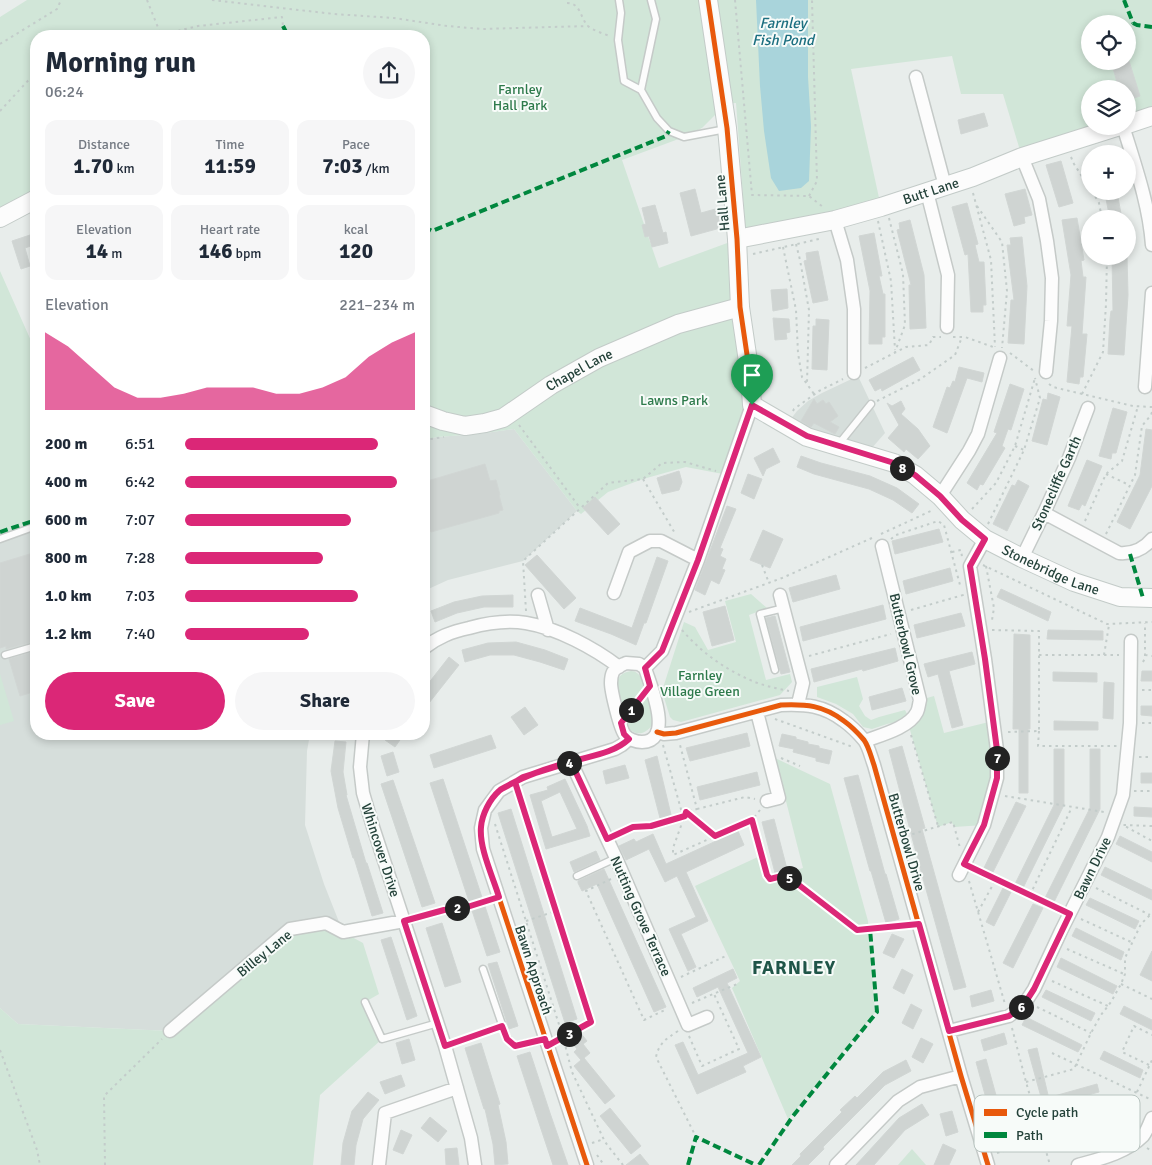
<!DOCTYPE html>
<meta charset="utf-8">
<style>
:root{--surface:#fff;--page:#f6f6f7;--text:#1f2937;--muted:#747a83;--accent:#db2777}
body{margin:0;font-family:Signika,sans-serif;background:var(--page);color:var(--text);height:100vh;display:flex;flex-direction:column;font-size:19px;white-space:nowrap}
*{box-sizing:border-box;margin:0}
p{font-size:16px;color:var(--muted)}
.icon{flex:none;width:28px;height:28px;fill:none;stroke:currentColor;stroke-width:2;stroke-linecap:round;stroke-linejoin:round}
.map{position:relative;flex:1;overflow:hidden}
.panel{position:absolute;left:30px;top:30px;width:400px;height:710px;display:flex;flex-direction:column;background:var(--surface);border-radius:20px;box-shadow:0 2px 8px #0003}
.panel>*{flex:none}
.controls{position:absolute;left:1081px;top:15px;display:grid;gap:10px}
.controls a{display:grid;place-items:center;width:55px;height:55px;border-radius:50%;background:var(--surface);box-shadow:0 2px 8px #0003;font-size:25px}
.pin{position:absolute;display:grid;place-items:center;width:42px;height:42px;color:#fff;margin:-51px -21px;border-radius:50% 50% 50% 0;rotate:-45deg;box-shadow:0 0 5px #0007}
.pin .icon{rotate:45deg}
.km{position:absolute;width:25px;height:25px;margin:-12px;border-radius:50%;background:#222;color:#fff;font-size:14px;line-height:25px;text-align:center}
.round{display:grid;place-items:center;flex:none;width:52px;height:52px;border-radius:26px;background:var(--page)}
.summary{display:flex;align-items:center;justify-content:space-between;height:85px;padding:0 15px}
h1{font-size:28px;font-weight:700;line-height:38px}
.stats{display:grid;grid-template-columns:repeat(3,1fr);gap:8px;height:85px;padding:5px 15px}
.stats div{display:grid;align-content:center;border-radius:12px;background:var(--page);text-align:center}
.stats b{font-size:21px;font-weight:700}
.stats small{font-size:14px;font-weight:400}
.stats p{font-size:14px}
.chart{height:140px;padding:10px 15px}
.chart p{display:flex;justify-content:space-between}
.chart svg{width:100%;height:90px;margin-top:5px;fill:var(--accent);opacity:.7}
.action{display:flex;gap:10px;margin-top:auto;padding:10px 15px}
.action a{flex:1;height:58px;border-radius:30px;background:var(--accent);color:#fff;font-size:20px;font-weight:700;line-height:58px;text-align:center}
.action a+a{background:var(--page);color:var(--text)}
ul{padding:0 15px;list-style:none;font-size:16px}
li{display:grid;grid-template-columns:80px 60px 1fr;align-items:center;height:38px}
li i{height:12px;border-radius:6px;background:var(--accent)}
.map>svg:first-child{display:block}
.built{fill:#d6dedb}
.green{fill:#d1e6d8;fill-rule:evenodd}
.water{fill:#a9d4db}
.building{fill:#cfd4d2;stroke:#d1d6d4;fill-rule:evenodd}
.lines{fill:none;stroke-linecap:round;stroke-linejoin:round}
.lane-casing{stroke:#c5cac8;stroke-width:9}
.street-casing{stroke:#c5cac8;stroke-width:15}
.secondary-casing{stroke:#c3cbc8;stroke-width:20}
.path{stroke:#c3ccca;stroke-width:2;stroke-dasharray:2.5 4;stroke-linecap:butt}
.lane{stroke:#fcfcfc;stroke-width:6}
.street{stroke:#fcfcfc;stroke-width:12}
.secondary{stroke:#fcfcfc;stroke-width:18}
.quiet{stroke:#00873e;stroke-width:4;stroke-dasharray:8 4;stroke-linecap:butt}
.cycleway-casing{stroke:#f7fbf9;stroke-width:8}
.cycleway{stroke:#e8590c;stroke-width:5}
.route-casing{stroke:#fff;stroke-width:10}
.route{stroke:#db2777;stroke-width:6}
.labels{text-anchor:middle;stroke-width:4;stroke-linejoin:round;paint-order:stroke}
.park-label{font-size:14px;fill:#2d7a4b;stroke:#f7fbf9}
.street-label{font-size:14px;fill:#24423a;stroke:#f7fbf9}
.water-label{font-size:15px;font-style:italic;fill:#1c6f80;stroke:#f7fbf9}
.district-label{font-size:19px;font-weight:bold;letter-spacing:1px;fill:#1f5548;stroke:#f7fbf9}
.key{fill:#f7fbf9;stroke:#b8c4c0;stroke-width:1}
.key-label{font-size:14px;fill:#24423a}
</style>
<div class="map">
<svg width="1152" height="1165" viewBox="0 0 1152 1165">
<rect width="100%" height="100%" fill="#e8edeb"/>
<path class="built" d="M858,376L885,433L871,449L809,430L790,420L797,411L808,401L822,393Z
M514,429L577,511L523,561L448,580L424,591V440L437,437L478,434Z
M36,526V734H310L307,751L305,825L324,884L343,932L170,1031L18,1024L0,1008V539Z"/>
<path class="green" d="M27,0H1152V116L1128,124V89H1090V126H1120L1022,157L1003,94H961L952,56L851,69L881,207L746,237L736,103L721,104L715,115L702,128L684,137L622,160L659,268L730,242L752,405L728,475L686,467L643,479L608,492L581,514L577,511L514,429L478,434L437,437L424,440V36H36V199L0,218V17ZM1090,24H1128V61H1090Z
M0,271L36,352V526L0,539Z
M751,594L767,608L749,615L766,680L790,674L792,682L780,695L681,722L673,720L670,717L662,691L684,622L695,627L708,650L736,642L725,601Z
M631,671C636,671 639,674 642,679C645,688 655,714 653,722C652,727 647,731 642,733C636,734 632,732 628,728C625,718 616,689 618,680C620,674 625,672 631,671Z
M0,674L14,721L0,725Z
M857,677L863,699L859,706L865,716L871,720L879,717L905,710L907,714L900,721L887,724L872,729L863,727L853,714L836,704L817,697V687Z
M934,696L944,733L993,721L997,750L984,825L954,827L952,822L938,827L908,723L920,700Z
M775,758L830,784L868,921L875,1013L788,1119L732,988L740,981L695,886L760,856L770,877L803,868Z
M326,923L363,943L379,994L365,1002L382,1039L320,1095L313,1165H0V1008L18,1024L170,1031L290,929Z
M912,1149L926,1165H898Z"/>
<path class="water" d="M756,0H808V77L811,126L809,181L801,188L779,191L771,178L764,131L760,86Z"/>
<path class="building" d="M1111,61H1129L1140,96L1128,100V89H1119Z
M984,113L988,126L961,134L958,120Z
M1061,161L1073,203L1059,207L1046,165Z
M695,189L701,213L719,208L724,227L691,236L680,193Z
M1025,189L1032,215L1024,217L1025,223L1014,226L1005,194Z
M1117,192L1122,219H1110L1105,194Z
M967,203L978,244L975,245L979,262H984L986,305H983V312H971L968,254L965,255L952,207Z
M655,205L663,233L666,232L668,243L652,247L649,236L645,237L642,225L646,224L642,208Z
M1077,218L1084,260L1081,261L1083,277H1086L1082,334H1087L1083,377H1080L1079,384L1067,382L1072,326H1067L1071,275L1062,220Z
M910,220L924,275L926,328L910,329L909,285H911L897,230L900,229L899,223Z
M36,233V244L25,248L30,266L21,269L12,241Z
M874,233L882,276H879L883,294H885V337H882V344H869L870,291L859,236Z
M1022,237L1027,286L1024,344L1008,343L1011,300H1014L1007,245H1011L1010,238Z
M818,251L828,300L813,303L804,261L807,260L806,253Z
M1112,256H1127L1128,295L1124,355L1108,354L1110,319L1111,311H1113Z
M787,289L788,308L773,311L771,290Z
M773,318L789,319L790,332L786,333L787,339L775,340Z
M816,319L829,320L827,370L812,369L813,326H816Z
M913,357L920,370L882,391L881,388L875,391L869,380Z
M959,367L984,373L982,382L967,378L947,433L933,427L947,387L950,388L953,381L955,382Z
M1010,384L1024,389L1011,430L1008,429L1002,446L1005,448L983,485L980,484L977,490L967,483L997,433L994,432Z
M1048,393L1060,397L1047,445L1032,441L1043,399L1047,400Z
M814,399L817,404L823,400L826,404L829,402L838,416L830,422L839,427L835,434L814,423L811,427L801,421Z
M901,401L905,409L901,414L918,429L930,446L918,459L906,449L904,452L888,438L899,425L887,403L892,406Z
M1113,408L1127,412L1116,453H1112L1111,459L1099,456Z
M1146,429L1152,430V486L1130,529L1117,522L1140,475Z
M773,448L780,462L766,469L763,476L754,458Z
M801,456L821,463L870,476L897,488L919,504L912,513L893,500L869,489L814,474L797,467Z
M1087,460L1102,466L1085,506L1082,504L1079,510L1068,506Z
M485,464L490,481L496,480L500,495H499L503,510L499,511V513L431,532L424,509V482Z
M679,471L682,482L679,490L662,494L657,478Z
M748,474L762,479L754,499L741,493Z
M1018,480L1029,486L1007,531L993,524L1012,485L1015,486Z
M595,497L620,524L608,535L583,508Z
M727,506L736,509L720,548L723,549L720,556L726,559L722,569L725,570L719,584L711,580L705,595L695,590Z
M939,529L943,542L895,554L892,541Z
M763,530L783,539L770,568L750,560Z
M33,553L36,564V641L6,649V646L0,648V563Z
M537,555L576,598L564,609L525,565Z
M657,557L668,561L646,623H644L636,645L611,634L575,621L580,608L632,628Z
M950,568L953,581L906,594L903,581Z
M836,575L840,589L793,602L789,588Z
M1001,589L1051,612L1048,621L997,597Z
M513,595V607H484L457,613L435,622L431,611L454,602L482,596Z
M883,605L886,619L803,641L800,627Z
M725,606L734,640L712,646L703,612Z
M961,613L965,626L917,638L914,625Z
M775,616L790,672L781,674L766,618Z
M1048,630L1103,631V640L1047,639Z
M1014,634L1030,635V729H1028V793H1019V729H1013Z
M516,642L545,650L568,659L564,670L540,662L514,655H490L465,662L462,650L488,643Z
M895,648L898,661L863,671L862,669L814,682L811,669Z
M36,651V691L20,696L9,659Z
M972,652L975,664L949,671L963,725L952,728L938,674L928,677L924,664Z
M449,657L459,665L429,703L424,699V689Z
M1142,671H1152V681H1141Z
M1053,672L1097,673V682L1053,681Z
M1104,682L1114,683L1113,719L1103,718Z
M902,688L906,701L872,710L869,697Z
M1141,706H1152V716L1141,715Z
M525,707L538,725L524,735L511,717Z
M1054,721L1098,722V730H1054Z
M747,733L750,746L690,761L686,748Z
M390,734H397L402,737L395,747L385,740Z
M782,734L796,737V739L808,742V744L819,746V748L832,751L829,764L816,761V758L793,752L794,749L779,746Z
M491,735L496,748L434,768L430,755Z
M335,741L346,742L343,772L347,795H346L366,863H367L383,913L372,916L354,858H353L338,808L331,771Z
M902,746L925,828L922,829L966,987L954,990L919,864L889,750Z
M1054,749H1064V805L1023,888L1015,884L1054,805Z
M1090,749H1100V809L1053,904L1044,900L1090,808Z
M393,752L399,772L387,776L381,756Z
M657,756L672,819L661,822L645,760Z
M625,765L629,778L606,784L603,771Z
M757,772L760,785L700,800L697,787Z
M1141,773H1152V783H1141Z
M858,775L885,874H886L899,919L886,923L871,871H870L844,778Z
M443,779L500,952L487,956L430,783Z
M565,779L587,826L590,836L546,849L530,795L548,790L547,787ZM560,792L577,829L552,837L541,801Z
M393,780L435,903L422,907L381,784Z
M1016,802L1026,806L992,874L983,870Z
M1134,807L1152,808V817L1134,816Z
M511,809L577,1019L565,1023L498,813Z
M774,819L787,869L775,873L762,822Z
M738,831L744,845L686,872L708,921L681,934L696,967L688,971L669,929L696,917L677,876L665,882L649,849L626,860L619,846L634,839L636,842L653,834L666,864Z
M1120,836L1152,852V862L1116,844Z
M596,851L600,860L574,872L570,862Z
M1105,867L1152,890V900L1101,875Z
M604,869L666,1007L654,1012L597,884L582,891L578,883V881Z
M1003,888L1011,892L994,926L986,922Z
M1090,898L1139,921L1135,929L1086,905Z
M1033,904L1043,908L1013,968L1003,963Z
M442,923L461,982L445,987L426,928Z
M1076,928L1124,952L1121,960L1072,936Z
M892,934L904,939L894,958L883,953Z
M391,937L417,1016L407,1020L381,940Z
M1152,951V981L1140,975Z
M1061,958L1117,986L1113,994L1057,967Z
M497,962L518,1026L509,1029L488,964Z
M733,969L737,978L727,983L761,1057L743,1066L746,1072L697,1094L675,1045L683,1042L698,1075L748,1053L718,987L697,997L693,988Z
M902,969L913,975L904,994L893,988Z
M991,990L994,1001L972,1007L970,996Z
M1046,990L1095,1013L1091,1021L1042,997Z
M911,1004L922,1010L913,1029L902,1023Z
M1124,1006L1152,1020V1030L1120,1014Z
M1026,1017L1082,1045L1078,1052L1022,1025Z
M579,1031L587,1041L583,1044L590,1053L584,1058L615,1096L605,1104L574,1066L581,1060L574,1052L580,1046L577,1049L569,1039Z
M1004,1033L1007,1044L984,1051L981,1040Z
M921,1038L933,1044L923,1063L912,1057Z
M409,1039L415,1060L402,1064L396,1043Z
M481,1043L500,1104L498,1105L506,1142L508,1164L495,1165L493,1144L485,1109H484L465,1048Z
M1037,1048L1048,1095L1041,1097L1028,1050Z
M1104,1051L1143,1070L1140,1078L1100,1059Z
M530,1052L550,1113L568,1165H553L541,1129L517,1056Z
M986,1059L1002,1117L992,1120L976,1062Z
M906,1060L911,1071L885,1085L823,1147L824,1149L808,1165H792L801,1156L800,1154L842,1112L840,1110L855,1096L857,1098L883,1072Z
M401,1075L405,1086L385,1094L380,1082Z
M1097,1084L1099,1092L1036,1109L1033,1102Z
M368,1092L379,1100L363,1119L356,1145L354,1165H341L343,1143L352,1111Z
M922,1104L929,1115L905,1130L874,1165H856L899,1118Z
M610,1108L641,1146L631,1154L600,1116Z
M952,1111L958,1132L946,1136L940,1114Z
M430,1117L447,1131L438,1142L421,1128Z
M401,1130L412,1135L403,1154L393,1150Z
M943,1144L956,1150L949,1165H934Z
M457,1148L459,1165H446L445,1149Z
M640,1154L649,1165H626Z"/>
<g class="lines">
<g class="lane-casing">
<path id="lane" d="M619,0L621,13L618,40L624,81L641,90
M651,0L656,19L641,90L657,118L669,131L684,137L726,129
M838,445L871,404
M0,539L36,526
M5,655L36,646
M775,670L760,614L784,608
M577,876L616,858
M483,969L507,1039L515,1046L545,1039
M365,1002L382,1039L438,1023"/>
</g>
<g class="street-casing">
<path id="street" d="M916,77L945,186
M1123,126C1135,165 1149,204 1152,245
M1022,157L1039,199L1047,241L1052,278L1051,321L1046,372
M927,192L948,275L947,327
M835,220L847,260L854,309V373
M1145,387L1152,293
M940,496L969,451L978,434L1000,358
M1044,513L1119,553C1132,554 1143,550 1152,539
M1022,558L1044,513L1069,458L1088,408
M614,593L629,552L650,541H661L698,560
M538,595L548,630
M780,595L803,683L798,704
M424,648C438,637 451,632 469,628C487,623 507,620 526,623C557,628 594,648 619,667
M626,663L639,664L645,668C650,685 675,741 642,742C636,742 628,739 625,735C620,729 611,691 611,683C611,680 612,674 613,672C616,667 622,665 626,663Z
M645,668L662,651L698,560L752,405
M757,712L779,798L767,801
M657,732L664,734L676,733L781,705C806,704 823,705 844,721C851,726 858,733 864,740C869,747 871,757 874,765L961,1076L988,1165
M363,734L360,767L363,793L373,827L445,1046L471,1138L475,1165
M865,741C881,735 909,728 917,712C919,708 919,703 920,700L882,546
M571,762L616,858L688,1025L707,1017
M959,875L984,825L997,778V750L985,659L970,566L985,539
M170,1031L290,929L326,923L343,932L404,921
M949,1031L1009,1016L1023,1006L1034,989L1061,931L1108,837L1123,795L1130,723L1131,641
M379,1165L385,1113L457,1088
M587,1165L483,849L481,828L485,810L499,791L523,777L615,749L622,745L629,739
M836,1165L898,1101L920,1087L961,1076
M1078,1165C1100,1159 1126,1153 1143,1136C1147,1131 1149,1124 1152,1118"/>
</g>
<g class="secondary-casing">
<g id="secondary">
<path id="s1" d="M708,0L727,128L737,239L740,307L750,375L752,405L807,437L894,463L915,475L940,496L962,520L985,539L1022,558L1074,582L1120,597L1152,598"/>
<path d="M1128,124L1152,116"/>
<path d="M0,218L36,199"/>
<path id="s2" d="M737,239L835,220L881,207L973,177L1022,157L1120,126"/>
<path id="s3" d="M424,414L443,421L465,426L485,423L503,418L551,385L599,358L678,324L740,307"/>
</g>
</g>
<path class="path" d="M147,0L161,35
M212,0L334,14L394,18L447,26L482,29L588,26
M735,0L752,195L809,196L823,207
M567,3C581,3 580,18 588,26C592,30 604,34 610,36
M146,36L161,35L198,26L282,17L283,26
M0,44L57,9L61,0
M0,111L36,72
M1071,157L1074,164L1090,189
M1092,191L1099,203L1102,219
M973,193L991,260L995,347
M809,196L817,181L812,0
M977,206L1002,242L1007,291L1002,348
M889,218L903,274L905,325L895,352
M878,221L891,281L895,350
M796,244L800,260L809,310L807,383
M783,247L796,310L798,353L802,377L814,394
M753,254L819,239
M953,337H965L996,348
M1010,353L1034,371
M865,368L906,347L929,345L933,337H941
M1049,384L1053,387L1133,406L1152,407
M1082,394L1103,352L1106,304L1107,256
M877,401L919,380L955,355L962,337
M793,411L794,409L819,391L843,379
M519,425L580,508
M424,440L444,437
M1015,446L1024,450
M1106,474L1129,485
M643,479L676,535
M972,509L996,483L1015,446L1035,378
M1085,521L1106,474L1122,461L1138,406
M988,524L1024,450L1040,398L1035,378
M881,534L933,510
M1106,534L1135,475L1142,426L1151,415L1152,412
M891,539L896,535L938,521L944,525L960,585
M952,552L961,550L962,557
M762,565L769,583
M983,565L1107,624L1152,622
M986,566L994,608L992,620
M911,610L963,595V594
M526,611L523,561L608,483L643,479L662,463L685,462L716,471
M689,612L782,578L872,538
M682,630C700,651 723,668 748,679C760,685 775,688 789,691
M992,630L1039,631V731L1007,732
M1039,655H1119
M1104,655L1109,625
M1145,655L1152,656
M809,656L891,634
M1143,662L1145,658V623
M1142,690H1152
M629,713L641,697
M775,719L853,747
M1142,723H1152
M1039,731L1038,746H1117
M911,735L938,826
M663,745L682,813L697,809L680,745
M1139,757H1152
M781,758L800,766
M1134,791H1152
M518,793L591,1022L558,1040
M1005,796L1104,812
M697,809L745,797L755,799
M760,810L752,820L767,875L770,879L786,875L857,930L908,925
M495,824L563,1037L572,1072L605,1142L623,1165
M1152,826L1123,825L1152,841
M618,834L633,827L651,826L685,816
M715,836L686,812L673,848V855L752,820
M906,836L953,822L960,848
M976,869L1059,909
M611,879L586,891L644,1020L667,1009
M969,881L1005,1004
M1096,888L1150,915
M1030,895L1072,807
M978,912L996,879
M414,918L443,910L464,908L487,901
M1081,919L1131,942
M526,921L556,911
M1067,949L1124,974
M681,977L728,955
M1052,981L1108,1006
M1121,984L1152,999
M692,1003L737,984
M1037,1007L1091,1033
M1012,1028L1026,1082L1050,1165
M678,1031C666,1039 659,1043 656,1057L696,1137
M689,1036L702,1066L739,1049L714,994
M455,1043L496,1029
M0,1050L37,1150L40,1165
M1052,1053L1152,1100
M1149,1065L1122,1052L1134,1026L1152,1035
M1026,1082L1074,1069L1091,1033L1101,1015L1111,1002L1121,984L1125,974V958L1141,924L1152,913
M1137,1092L1152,1060
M1039,1126L1130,1102
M1115,1140L1134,1092
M592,1143L604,1139
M1147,1148L1152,1151
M997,1153L1043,1140
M597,1155L604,1165
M105,1165L104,1096L162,1039"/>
<use href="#lane" class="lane"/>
<use href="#street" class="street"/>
<use href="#secondary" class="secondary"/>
<path class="quiet" d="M1124,0L1133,23
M1133,23L1137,25L1152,27
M283,26L288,36
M424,227L432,231L666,136L669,131
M0,532L36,520
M1130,554L1143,598
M688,1165L696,1137L756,1165
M759,1165L793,1116L877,1012L870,929"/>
<g class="cycleway-casing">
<path id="cycleway" d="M645,668L662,651L698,560L752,405L750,375L740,307L737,239L727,128L708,0
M657,732L664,734L676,733L781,705C806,704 823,705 844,721C851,726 858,733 864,740C869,747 871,757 874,765L961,1076L988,1165
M587,1165L483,849L481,828L485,810L499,791L523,777L615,749L622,745L629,739"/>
</g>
<use href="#cycleway" class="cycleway"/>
</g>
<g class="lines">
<g class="route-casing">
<path id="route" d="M752,405L698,560L662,651L645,668L650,686L621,723L624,734L629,739C615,752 596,755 577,760C554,766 530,773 509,785C506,787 502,788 499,791C490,799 482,814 481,827C479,848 493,877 499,897L464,908L444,910L404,921L445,1046L502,1026L507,1039L515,1046L545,1039L547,1046L591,1022L515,782L523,777L571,762L607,839L633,827L651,826L685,816L686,812L715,836L752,820L767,875L770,879L786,875L857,930L919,924L949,1031L1009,1016L1023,1006L1034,989L1070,914L964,864L984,825L997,778V750L985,659L970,566L985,539L962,520L940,496L915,475L894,463L807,436L752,405"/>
</g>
<use href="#route" class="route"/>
</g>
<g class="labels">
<g class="park-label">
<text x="520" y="94">Farnley<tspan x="520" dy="16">Hall Park</tspan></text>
<text x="674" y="405">Lawns Park</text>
<text x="700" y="680">Farnley<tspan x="700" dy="16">Village Green</tspan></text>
</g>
<g class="street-label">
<text dy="5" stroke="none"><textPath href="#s2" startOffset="200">Butt Lane</textPath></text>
<text transform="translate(722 203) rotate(-95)" y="5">Hall Lane</text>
<text dy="5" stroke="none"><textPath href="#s3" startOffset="172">Chapel Lane</textPath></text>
<text transform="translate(1056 483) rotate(-66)" y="5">Stonecliffe Garth</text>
<text dy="5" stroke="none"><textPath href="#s1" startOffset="754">Stonebridge Lane</textPath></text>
<text transform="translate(906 644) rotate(77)" y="5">Butterbowl Grove</text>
<text transform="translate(907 842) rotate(74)" y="5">Butterbowl Drive</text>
<text transform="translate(381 850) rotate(72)" y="5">Whincover Drive</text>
<text transform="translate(1092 868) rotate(-64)" y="5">Bawn Drive</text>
<text transform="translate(641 916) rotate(66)" y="5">Nutting Grove Terrace</text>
<text transform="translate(264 953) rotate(-39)" y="5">Billey Lane</text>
<text transform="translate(534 970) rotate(72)" y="5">Bawn Approach</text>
</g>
<g class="water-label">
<text x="783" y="28">Farnley<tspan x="783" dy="17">Fish Pond</tspan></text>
</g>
<g class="district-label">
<text x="794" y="974">FARNLEY</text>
</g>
</g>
<rect x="974" y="1095" width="166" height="57" rx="8" class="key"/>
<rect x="984" y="1109" width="23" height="7" fill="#e8590c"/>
<rect x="984" y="1132" width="23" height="6" fill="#00873e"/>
<g class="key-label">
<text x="1016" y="1117">Cycle path</text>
<text x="1016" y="1140">Path</text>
</g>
</svg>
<div class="controls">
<a><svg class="icon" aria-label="locate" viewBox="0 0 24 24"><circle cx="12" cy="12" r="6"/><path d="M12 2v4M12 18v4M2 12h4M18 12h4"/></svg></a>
<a><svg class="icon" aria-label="layers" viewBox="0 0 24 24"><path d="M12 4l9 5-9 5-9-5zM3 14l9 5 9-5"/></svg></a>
<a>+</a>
<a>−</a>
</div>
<div class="pin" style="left:752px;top:405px;background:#1e9e55"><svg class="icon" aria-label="arrive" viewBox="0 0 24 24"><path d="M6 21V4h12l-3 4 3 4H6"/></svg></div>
<b class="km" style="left:631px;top:710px">1</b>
<b class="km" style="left:457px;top:908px">2</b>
<b class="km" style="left:569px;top:1034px">3</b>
<b class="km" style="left:569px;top:763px">4</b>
<b class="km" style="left:789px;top:878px">5</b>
<b class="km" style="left:1021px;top:1007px">6</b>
<b class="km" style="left:997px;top:758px">7</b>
<b class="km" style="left:902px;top:468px">8</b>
<section class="panel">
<div class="summary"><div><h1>Morning run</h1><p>06:24</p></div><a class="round"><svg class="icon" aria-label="share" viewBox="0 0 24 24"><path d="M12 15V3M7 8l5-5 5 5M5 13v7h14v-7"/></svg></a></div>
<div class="stats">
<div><p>Distance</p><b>1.70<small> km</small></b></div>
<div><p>Time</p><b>11:59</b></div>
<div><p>Pace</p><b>7:03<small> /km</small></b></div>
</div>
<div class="stats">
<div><p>Elevation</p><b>14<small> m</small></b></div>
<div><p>Heart rate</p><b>146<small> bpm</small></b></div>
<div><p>kcal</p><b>120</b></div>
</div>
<div class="chart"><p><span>Elevation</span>221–234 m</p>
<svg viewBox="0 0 160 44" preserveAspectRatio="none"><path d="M0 44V6L10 13L20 23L30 33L40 38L50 38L60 36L70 33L80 33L90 33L100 36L110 36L120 33L130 28L140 18L150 11L160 6V44z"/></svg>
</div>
<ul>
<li><b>200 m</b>6:51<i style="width:84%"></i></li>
<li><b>400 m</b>6:42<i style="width:92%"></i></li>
<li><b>600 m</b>7:07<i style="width:72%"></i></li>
<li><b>800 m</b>7:28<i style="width:60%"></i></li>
<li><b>1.0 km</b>7:03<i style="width:75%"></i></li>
<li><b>1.2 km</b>7:40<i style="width:54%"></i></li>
</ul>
<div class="action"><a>Save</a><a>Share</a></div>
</section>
</div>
